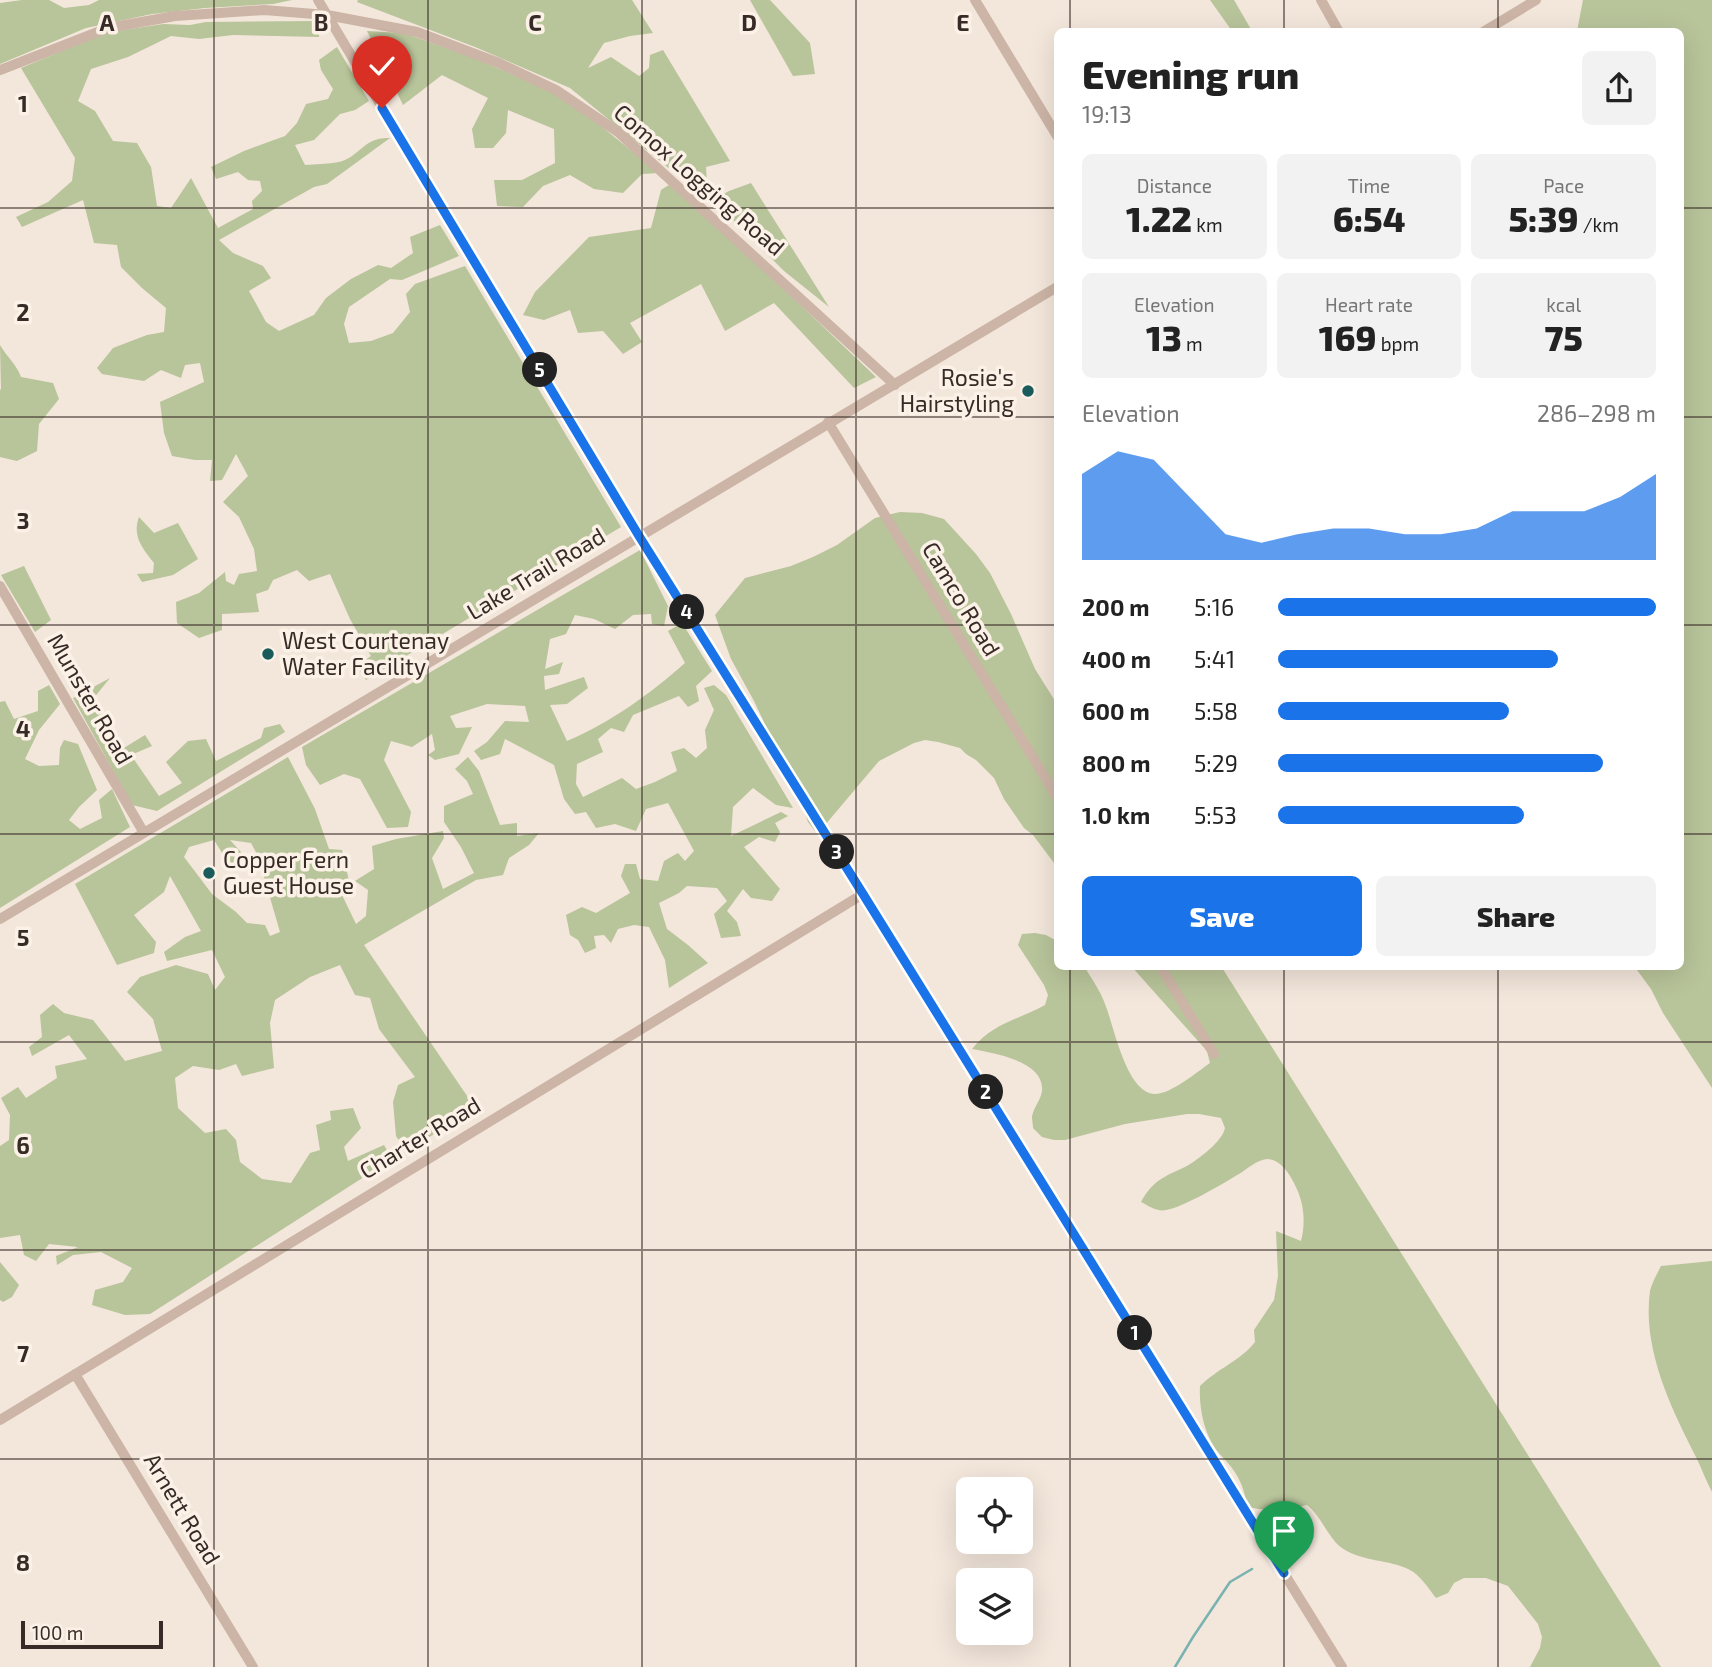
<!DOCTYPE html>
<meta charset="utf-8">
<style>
:root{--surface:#fff;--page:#f2f2f2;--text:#222;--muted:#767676;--accent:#1a73e8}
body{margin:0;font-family:"Exo 2",sans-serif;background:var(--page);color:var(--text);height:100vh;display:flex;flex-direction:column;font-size:26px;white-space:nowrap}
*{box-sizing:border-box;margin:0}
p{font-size:23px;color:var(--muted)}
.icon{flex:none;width:38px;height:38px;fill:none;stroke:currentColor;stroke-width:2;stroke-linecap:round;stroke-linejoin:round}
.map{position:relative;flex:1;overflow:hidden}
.sheet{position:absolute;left:1054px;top:28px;width:630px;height:942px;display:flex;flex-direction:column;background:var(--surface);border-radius:10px;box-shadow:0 7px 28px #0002}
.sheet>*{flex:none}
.fabs{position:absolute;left:956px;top:1477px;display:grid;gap:14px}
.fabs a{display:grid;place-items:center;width:77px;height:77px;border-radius:10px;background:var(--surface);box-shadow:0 7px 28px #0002;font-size:35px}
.scale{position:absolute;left:21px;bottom:18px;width:142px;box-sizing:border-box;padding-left:7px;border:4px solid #382b27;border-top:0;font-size:19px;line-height:24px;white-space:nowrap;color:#382b27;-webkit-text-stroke:5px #fbf1e7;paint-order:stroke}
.pin{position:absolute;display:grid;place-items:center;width:60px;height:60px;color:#fff;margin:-72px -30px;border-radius:50% 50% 50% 0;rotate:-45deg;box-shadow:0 0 7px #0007}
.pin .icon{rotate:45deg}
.km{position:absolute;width:35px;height:35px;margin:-18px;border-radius:50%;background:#222;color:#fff;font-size:19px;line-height:35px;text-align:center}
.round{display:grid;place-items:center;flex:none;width:74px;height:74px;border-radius:10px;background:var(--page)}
.overview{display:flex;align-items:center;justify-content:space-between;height:119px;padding:0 28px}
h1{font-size:38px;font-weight:800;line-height:52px}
.metrics{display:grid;grid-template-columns:repeat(3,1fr);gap:10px;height:119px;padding:7px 28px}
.metrics div{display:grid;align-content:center;border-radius:10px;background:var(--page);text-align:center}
.metrics b{font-size:35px;font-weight:800}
.metrics small{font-size:19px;font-weight:400}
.metrics p{font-size:19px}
.chart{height:196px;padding:14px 28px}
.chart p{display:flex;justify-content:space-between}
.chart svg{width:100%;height:126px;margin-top:7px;fill:var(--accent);opacity:.7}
.action{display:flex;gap:14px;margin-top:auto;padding:14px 28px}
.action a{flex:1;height:80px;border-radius:10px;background:var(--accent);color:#fff;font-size:28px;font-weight:800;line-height:80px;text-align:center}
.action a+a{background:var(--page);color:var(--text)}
ul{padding:0 28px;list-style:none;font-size:23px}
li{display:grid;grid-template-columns:112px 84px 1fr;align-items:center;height:52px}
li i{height:18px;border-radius:9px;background:var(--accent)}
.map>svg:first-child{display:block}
.green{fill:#b8c49a;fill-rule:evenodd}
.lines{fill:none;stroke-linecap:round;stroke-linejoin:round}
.stream{stroke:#78b2b1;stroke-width:2.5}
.minor{stroke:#ccb5a6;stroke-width:10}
.route-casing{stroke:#fff;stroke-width:14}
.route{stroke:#1a73e8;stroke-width:9}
.grid{fill:none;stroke:#382b27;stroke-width:2;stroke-opacity:0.55}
.poi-dot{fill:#1a5c5c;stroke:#fbf1e7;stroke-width:2.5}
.labels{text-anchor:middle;stroke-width:7;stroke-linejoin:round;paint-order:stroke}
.street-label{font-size:23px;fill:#382b27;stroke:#fbf1e7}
.poi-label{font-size:23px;fill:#382b27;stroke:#fbf1e7;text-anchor:start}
.grid-label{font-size:23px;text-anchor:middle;font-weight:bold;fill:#382b27;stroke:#fbf1e7;stroke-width:7;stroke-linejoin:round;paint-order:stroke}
</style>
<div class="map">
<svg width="1712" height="1667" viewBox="0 0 1712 1667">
<rect width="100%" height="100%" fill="#f3e6db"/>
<path class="green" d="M22,0H49L64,8L89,5L99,0H292L273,4L205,8L152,14L86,28L0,64V3Z
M358,0H632L653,33L630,36L604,43L588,68L611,57L639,76L649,68L650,55L663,50L730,161L706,167L707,185L692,187L570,88L475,47L357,2Z
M750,0H770L810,43L815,74L793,76Z
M1210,0H1234L1252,31H1232Z
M1583,0H1712V1088L1663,1013L1651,989L1634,966H1680V32L1577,31Z
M319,21V37L233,35L199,39L171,36L128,57L91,69L78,101L95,111L113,141L137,143L151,167L157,206L171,208L191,178L218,228L253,209L252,201L262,191L260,181L248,180L238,172L216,179L211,167L244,151L285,136L297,123L306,104L328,99L333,89L321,70L319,60L337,47L369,101L355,110L340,114L314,140L295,145L305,165C316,164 328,164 339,162C360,157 363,137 390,138L327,184L314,187L219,240L233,253L263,266L271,278L249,291L266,322L279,331L314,315L326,298L351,279L378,265L391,268L413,253L410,237L440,225L459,256L402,280L390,279L349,307L344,324L349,343L371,341L393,333L410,312L406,294L415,284L465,266L621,527L366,680L357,666L371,656L350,619L330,574L309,581L297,570L273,580L268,590L256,594L259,612L222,614V630L199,638L177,623L176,602L199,593L225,572L226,581L234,585L239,574L257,571L254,549L239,517L223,502L248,476L236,454L222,480L210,481L212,460H195L172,456L164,433L160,402L204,382L200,363L185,365L181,378L161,370L144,381L102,374L97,368L113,348L147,335L164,332L166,308L142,288L121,267L117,245L94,243L83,200L22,227L16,217L48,202L72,181L75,158L21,68L105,33L163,24L190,25L206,22Z
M367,31L404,33L477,59L565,97L659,173L642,174L623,193L594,189L570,175L543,186L523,207L497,206L494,180H522L555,163L554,129L508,110L506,133L493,148H475L472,129L488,98L442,75L403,105Z
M672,183L876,377L854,388L774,303L725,331L701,284L630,323L642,342L623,354L603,331L578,333L570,310L544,320L523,315L535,292L589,237L651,228L661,190Z
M751,183L829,307L784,271L713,200L729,191Z
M0,345C7,357 17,365 21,377L53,383L59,399L39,424L37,451L17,461L0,457V390L1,389Z
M900,512L922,513L944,519L976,554L990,573L1011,614L1035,669L1057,704V867L1033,835L1024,828L1004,799L994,778L976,760L966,754L960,748L938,742L925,740L914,743L879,761L825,825L815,831L808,822L799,797L754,701L731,659L715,615L745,578L791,566L813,557L837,545L875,518Z
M139,517L154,533L178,523L198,559L173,575L142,582L137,574L153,573L154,563C142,548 132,536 139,517Z
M640,550L668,606L664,626L652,624L651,614L633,615L615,629L594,619L575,615L566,634L550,639L545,669L563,662L559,674L544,676L545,690L584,677L588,688L567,704L550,705L567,741C610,723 650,694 685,663L668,631L682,623L712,671L696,686L699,701L688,707L679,696L633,715L624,732L611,728L598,739L603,752L577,764L576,784L583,797L622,778L636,789L655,782L677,771L671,752L684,748L696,758L707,748L705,730L714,710L704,688L714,685L726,695L793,808L776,805L753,788L733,807L731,836L781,812L788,816L775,823L780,832L775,842L759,837L744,847L780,889L772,901L751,898L743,889L727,911L737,922L741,936L721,938L714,914L727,901L717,888L687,886L679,893L659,903L667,929L688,945L708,963L669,988L665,960L649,927L634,925L618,929L611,943L604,935L594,936L596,948L585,953L578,940L570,935L566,915L582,907L596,913L630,893L621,876L625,864H636L640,879L658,881L664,861L678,853L685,861L694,851L668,803L646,809L636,831L615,824L596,828L586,812L575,814L564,799L554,765L505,739L500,754L481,760L474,751L487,742L505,721L529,722L525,706L487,704L450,716L456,728L472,727L459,754L435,760L428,755L435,750L432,734L412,747L391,741L384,760L411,812L408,827L387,828L360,779L344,774L320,785L306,765L302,747Z
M24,566L51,620L35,632L1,575Z
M110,678L93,699L107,721L119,751L145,735L152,746L131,755L159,796L182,783L166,762L188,741L206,739L216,761L261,738L264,728L280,724L285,732L157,811L132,805L73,698Z
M49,685L60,704L39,730L25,759L39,766L59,765L60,748L64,740L78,744L97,790L79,807L69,820L80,829L102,818L99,800L112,789L130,827L0,908V702L5,701L14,719L38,711V691Z
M288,757L315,809L329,849L342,850L349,881L342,895L356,924L366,916L368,890L355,881L374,869L372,846L396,839L443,831L444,838L432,858L443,889L474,873L461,847L444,822V806L473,794L467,781L455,769L468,757L479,771L500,825L517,823V836L539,833L529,845L509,858L503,875L476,880L364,945L476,1109L406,1151L396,1136L393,1102L398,1085L415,1077L379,1029L370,998L355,995L340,965L310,977L275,1000L270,1023L274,1068L242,1076L236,1064L219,1070L193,1066L175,1078L178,1108L205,1133L226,1129L236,1140L240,1162L262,1179L291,1183L310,1153L320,1150L316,1125L331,1120L330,1111L353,1108L361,1128L344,1147L348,1161L384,1145L392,1159L150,1314L125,1315L92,1305L95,1290L123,1282L132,1268L101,1252L73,1255L57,1265L56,1256L78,1247L49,1244L36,1261L24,1255L20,1235L0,1238V1146L9,1140L10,1115L1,1098L18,1087L26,1098L57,1078L55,1066L87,1059L69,1035L32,1056L29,1047L42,1037L40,1015L53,1004L64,1013L93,1020L125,1061L162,1051L153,1019L127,992L140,977L176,965L208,974L215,990L225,977L212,950L167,961L164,952L185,937L201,931L170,876L164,892L134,915L156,942L154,953L117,965L75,884ZM214,840L229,864L244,871L250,862L230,840L251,843L258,856L280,932L270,936L265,925L247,923L236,912L212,894L184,857L189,847Z
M1035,933L1046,935L1057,941V966H1084C1091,978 1100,990 1105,1004C1114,1026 1126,1092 1154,1094C1170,1095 1197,1072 1210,1063L1207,1051L1131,966H1221L1661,1667H1530L1540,1648L1542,1637L1538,1624L1508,1586L1486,1578H1464L1454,1583L1448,1593L1436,1598C1429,1589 1420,1575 1410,1570C1389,1559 1362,1562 1342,1548C1328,1538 1322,1517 1307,1505L1283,1510L1259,1509L1247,1507C1245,1490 1239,1475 1227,1462C1222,1456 1217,1452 1213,1445C1203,1428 1199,1406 1200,1386C1217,1369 1240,1361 1255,1342L1254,1330L1274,1300L1278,1276L1276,1231L1301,1241C1306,1221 1304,1202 1294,1183C1289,1173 1280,1159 1267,1159C1257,1160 1247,1169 1239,1174C1224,1183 1182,1208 1166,1210C1157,1212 1149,1206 1141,1202C1153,1180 1164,1177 1185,1167C1195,1162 1214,1147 1220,1138C1223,1135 1224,1131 1225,1128L1221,1118L1199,1114H1187L1125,1124L1065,1140H1054L1042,1137L1033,1128C1033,1124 1032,1121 1032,1117C1033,1108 1041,1100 1042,1091C1045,1061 993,1053 972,1049C993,1023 1018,1020 1045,1005L1048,995L1044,985L1018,945L1022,934Z
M1712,1261V1492C1706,1481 1702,1469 1696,1457C1671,1408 1642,1349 1650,1291C1652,1283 1657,1274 1661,1266Z
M0,1262L19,1285L12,1297L3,1302L0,1300Z"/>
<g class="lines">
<path class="stream" d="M1175,1667L1193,1637L1230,1582L1252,1569"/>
<path class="minor" d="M318,0L639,536L863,894L1342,1667
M975,0L1057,136
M1321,0L1339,32
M1483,32L1536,0
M0,70L108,28L175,16L264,10L327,15L417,32L499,63L556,90L618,132L895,385
M828,422L1057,797
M0,586L144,833
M0,919L1057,287
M1160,966L1214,1054
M75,1374L253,1667
M0,1420L863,894"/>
</g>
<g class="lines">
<g class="route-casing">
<path id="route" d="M382,108L639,536L863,894L1284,1573"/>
</g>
<use href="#route" class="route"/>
</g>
<path class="grid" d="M214,0V1667M428,0V1667M642,0V1667M856,0V1667M1070,0V32M1284,0V32M1498,0V32M0,208H1057M1680,208H1712M0,417H1057M1680,417H1712M0,625H1057M1680,625H1712M0,834H1057M1680,834H1712M1070,966V1667M1284,966V1667M1498,966V1667M0,1042H1712M0,1250H1712M0,1459H1712"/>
<g class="poi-dot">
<circle cx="1028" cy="391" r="7"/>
<circle cx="268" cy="654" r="7"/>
<circle cx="209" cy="873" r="7"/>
</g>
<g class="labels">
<g class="street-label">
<text transform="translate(699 180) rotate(41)" y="8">Comox Logging Road</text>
<text transform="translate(536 574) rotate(-31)" y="8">Lake Trail Road</text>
<text transform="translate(961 599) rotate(59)" y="8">Camco Road</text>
<text transform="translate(90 699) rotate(60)" y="8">Munster Road</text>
<text transform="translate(420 1138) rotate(-31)" y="8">Charter Road</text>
<text transform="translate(182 1509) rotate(59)" y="8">Arnett Road</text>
</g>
<g class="poi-label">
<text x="1014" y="386" text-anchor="end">Rosie's<tspan x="1014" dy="26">Hairstyling</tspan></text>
<text x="282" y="649">West Courtenay<tspan x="282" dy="26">Water Facility</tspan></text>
<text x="223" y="868">Copper Fern<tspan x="223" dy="26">Guest House</tspan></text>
</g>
</g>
<g class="grid-label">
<text x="107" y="31">A</text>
<text x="321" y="31">B</text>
<text x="535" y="31">C</text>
<text x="749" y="31">D</text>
<text x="963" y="31">E</text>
<text x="23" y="112">1</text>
<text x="23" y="321">2</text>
<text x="23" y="529">3</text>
<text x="23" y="737">4</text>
<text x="23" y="946">5</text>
<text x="23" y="1154">6</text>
<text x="23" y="1362">7</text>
<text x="23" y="1571">8</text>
</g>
</svg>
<div class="fabs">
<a><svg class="icon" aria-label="locate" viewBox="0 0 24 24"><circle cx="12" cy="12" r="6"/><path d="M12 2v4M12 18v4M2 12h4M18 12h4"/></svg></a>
<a><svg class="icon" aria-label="layers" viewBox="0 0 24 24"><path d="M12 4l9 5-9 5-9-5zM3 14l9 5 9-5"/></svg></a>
</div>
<div class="scale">100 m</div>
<div class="pin" style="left:1284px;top:1573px;background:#1e9e55"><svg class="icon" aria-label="arrive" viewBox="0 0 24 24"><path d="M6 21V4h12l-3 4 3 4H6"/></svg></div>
<div class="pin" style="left:382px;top:108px;background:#d93025"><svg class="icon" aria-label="check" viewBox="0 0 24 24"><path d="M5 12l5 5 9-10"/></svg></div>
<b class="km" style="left:1135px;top:1333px">1</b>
<b class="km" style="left:986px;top:1092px">2</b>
<b class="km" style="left:837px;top:852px">3</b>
<b class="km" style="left:687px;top:612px">4</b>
<b class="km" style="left:540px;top:370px">5</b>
<section class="sheet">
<div class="overview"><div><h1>Evening run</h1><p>19:13</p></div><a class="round"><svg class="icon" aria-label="share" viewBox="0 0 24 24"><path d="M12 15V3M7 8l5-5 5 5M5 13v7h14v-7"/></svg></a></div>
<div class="metrics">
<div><p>Distance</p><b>1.22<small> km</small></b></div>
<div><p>Time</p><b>6:54</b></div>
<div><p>Pace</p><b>5:39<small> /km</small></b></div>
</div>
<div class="metrics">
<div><p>Elevation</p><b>13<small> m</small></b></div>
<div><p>Heart rate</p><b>169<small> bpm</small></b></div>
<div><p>kcal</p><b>75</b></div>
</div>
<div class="chart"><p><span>Elevation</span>286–298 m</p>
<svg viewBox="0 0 160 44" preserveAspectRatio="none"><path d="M0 44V14L10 6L20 9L30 22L40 35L50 38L60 35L70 33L80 33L90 35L100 35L110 33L120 27L130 27L140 27L150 22L160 14V44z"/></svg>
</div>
<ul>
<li><b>200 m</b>5:16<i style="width:100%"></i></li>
<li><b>400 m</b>5:41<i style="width:74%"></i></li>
<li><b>600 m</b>5:58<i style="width:61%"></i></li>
<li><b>800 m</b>5:29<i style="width:86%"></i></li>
<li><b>1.0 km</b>5:53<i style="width:65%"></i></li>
</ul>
<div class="action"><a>Save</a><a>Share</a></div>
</section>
</div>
